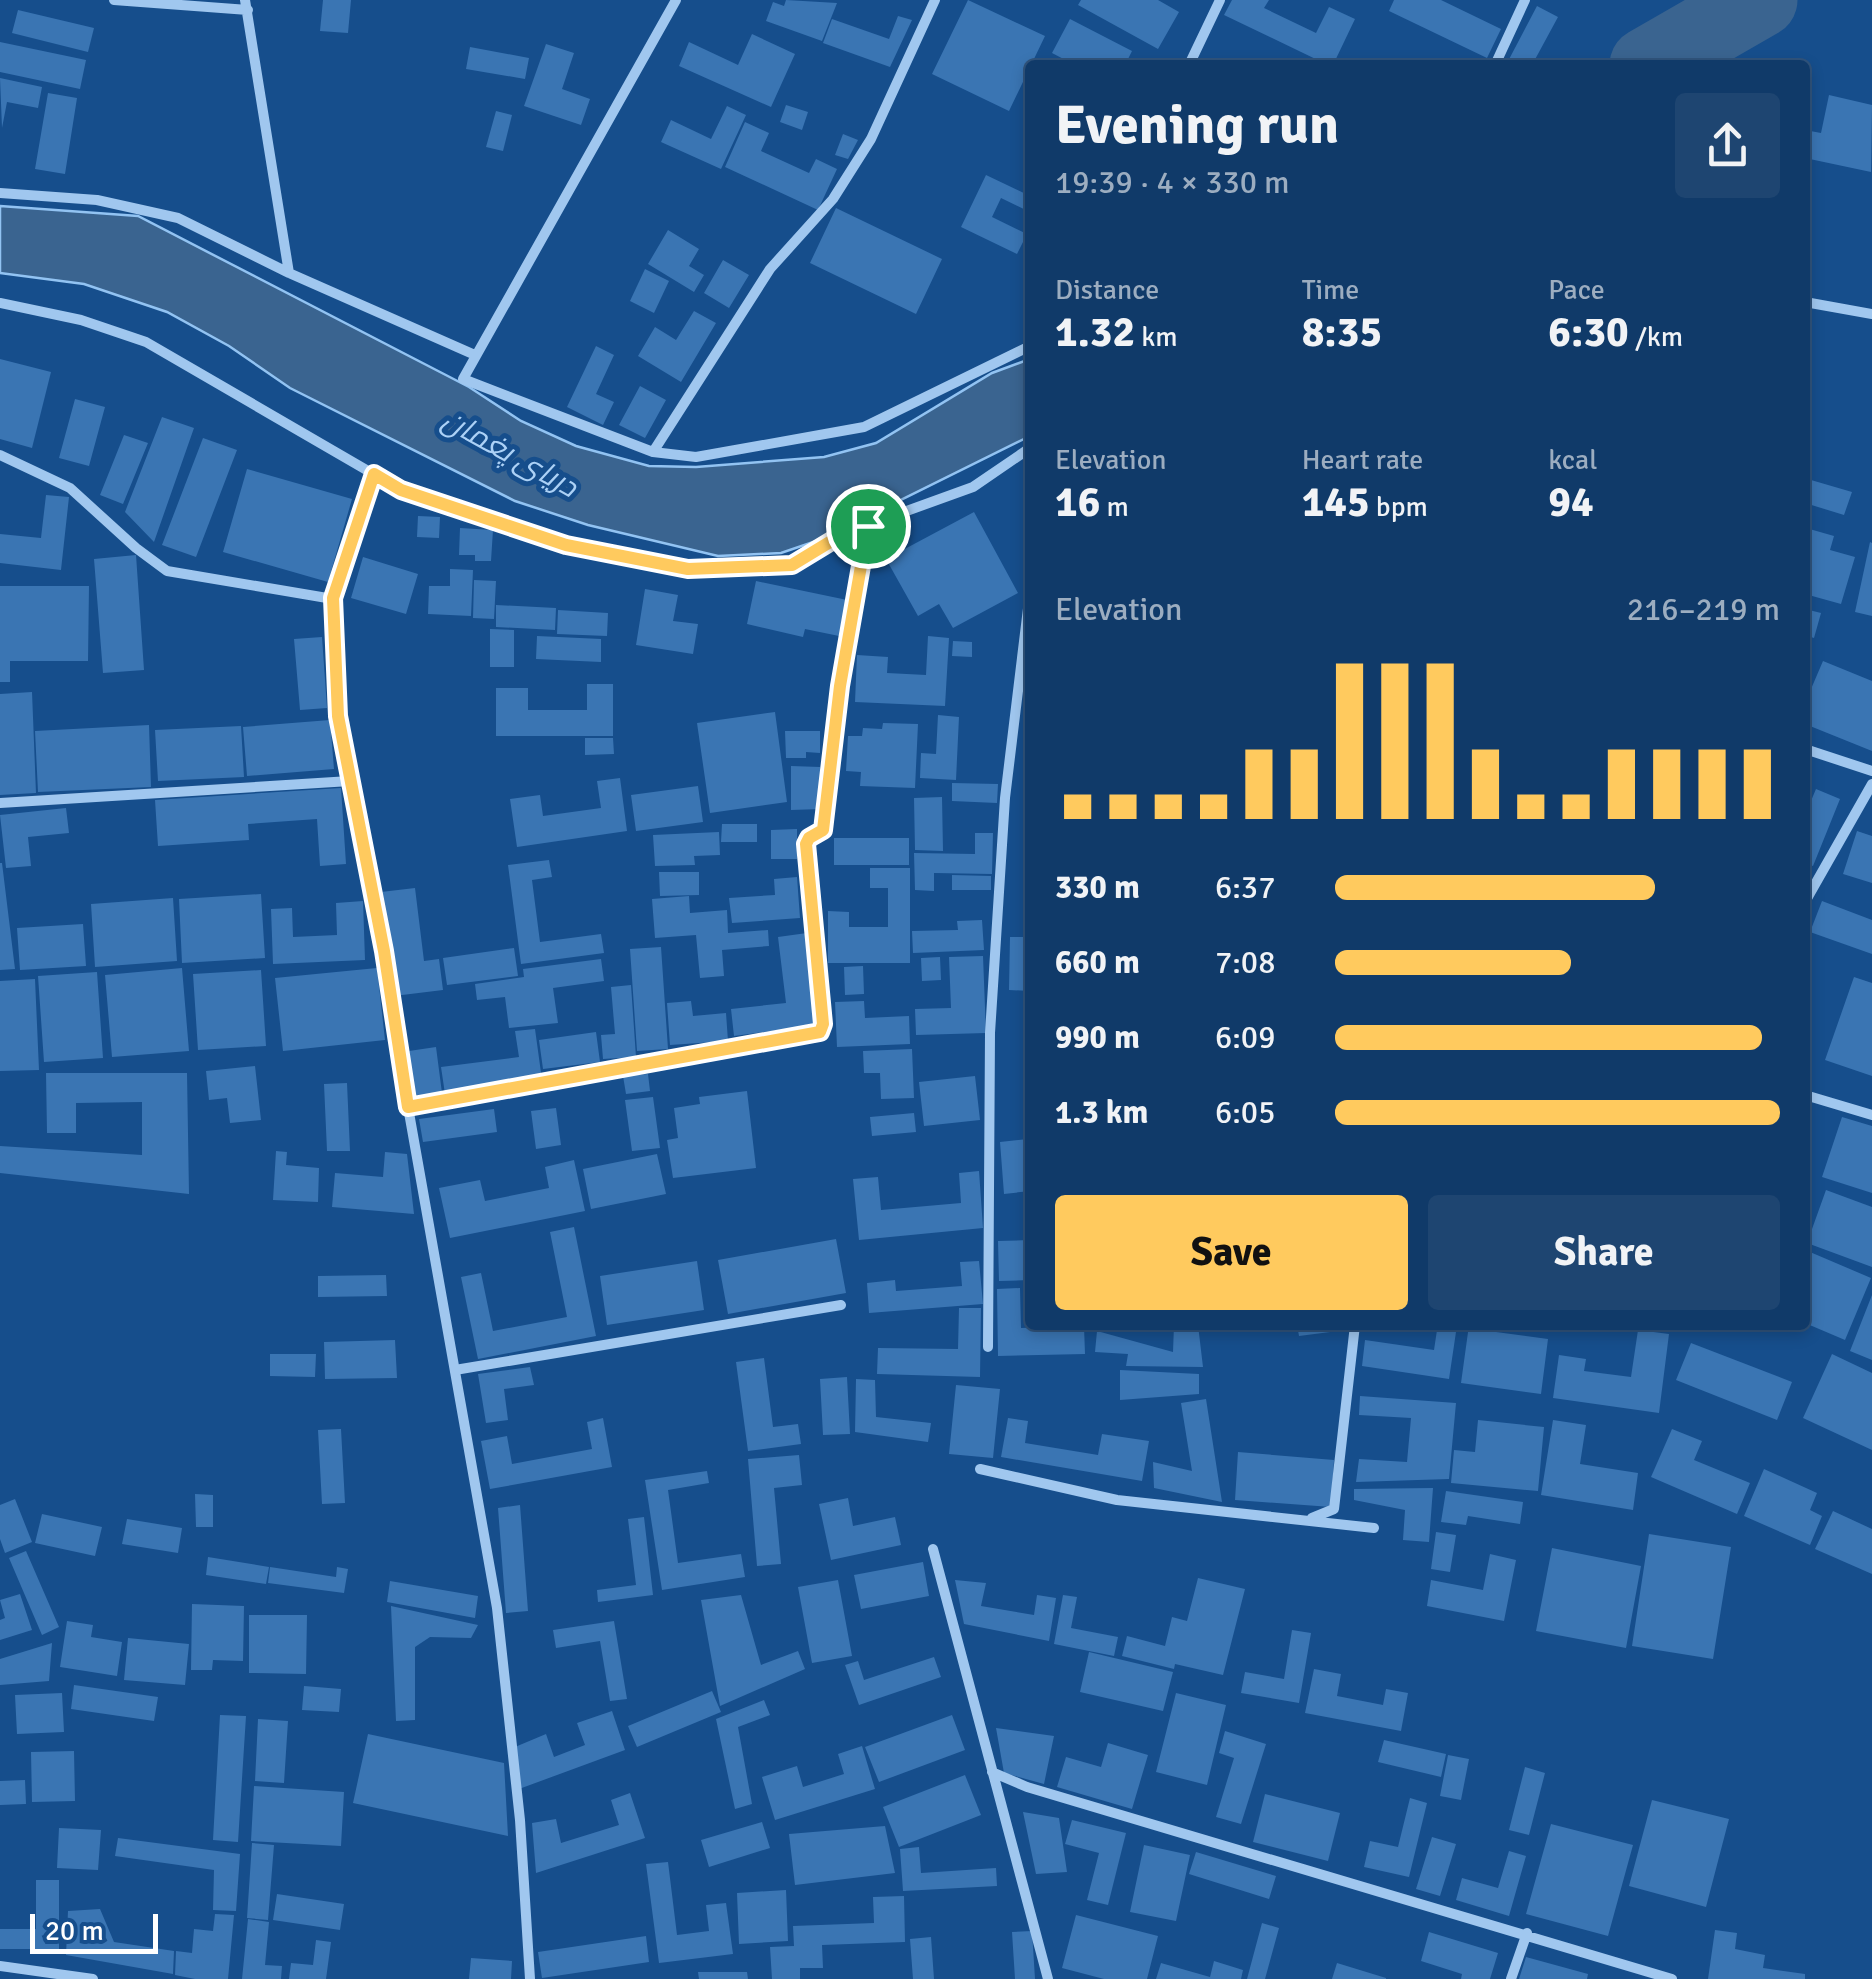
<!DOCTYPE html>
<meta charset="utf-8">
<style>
:root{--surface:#103a69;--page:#1e4571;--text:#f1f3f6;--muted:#9cadc0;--line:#30547d;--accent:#ffca5e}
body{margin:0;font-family:Signika,Cairo,sans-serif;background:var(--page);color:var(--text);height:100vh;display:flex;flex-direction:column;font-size:38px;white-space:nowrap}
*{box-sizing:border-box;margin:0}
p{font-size:32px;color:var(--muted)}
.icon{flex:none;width:55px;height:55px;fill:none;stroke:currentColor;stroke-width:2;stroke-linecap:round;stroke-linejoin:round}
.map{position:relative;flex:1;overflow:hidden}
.drawer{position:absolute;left:1025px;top:60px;width:785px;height:1270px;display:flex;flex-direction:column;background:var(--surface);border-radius:10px;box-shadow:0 5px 15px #0003,0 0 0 2px var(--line)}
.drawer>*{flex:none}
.scale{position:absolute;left:30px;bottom:25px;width:128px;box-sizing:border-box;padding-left:10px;border:5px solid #fff;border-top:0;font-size:28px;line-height:35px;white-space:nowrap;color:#fff;-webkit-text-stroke:8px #164e8c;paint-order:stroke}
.pin{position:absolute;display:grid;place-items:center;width:85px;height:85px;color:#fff;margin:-42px;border:5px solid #fff;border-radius:50%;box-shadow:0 2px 10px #0007}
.round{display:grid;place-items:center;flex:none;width:105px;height:105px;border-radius:10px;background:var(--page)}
.overview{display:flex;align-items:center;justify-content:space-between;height:170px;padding:0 30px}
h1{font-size:55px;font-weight:700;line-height:75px}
.figures{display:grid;grid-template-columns:repeat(3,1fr);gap:15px;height:170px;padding:10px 30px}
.figures div{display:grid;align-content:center}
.figures b{font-size:42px;font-weight:700}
.figures small{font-size:28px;font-weight:400}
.figures p{font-size:28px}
.chart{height:280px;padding:20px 30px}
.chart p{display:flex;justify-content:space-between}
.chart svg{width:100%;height:180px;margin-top:10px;stroke:var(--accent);stroke-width:6}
.action{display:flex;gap:20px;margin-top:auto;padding:20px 30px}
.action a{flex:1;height:115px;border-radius:10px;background:var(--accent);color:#111;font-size:40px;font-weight:700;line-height:115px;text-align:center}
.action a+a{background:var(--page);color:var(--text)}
ul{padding:0 30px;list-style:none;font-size:32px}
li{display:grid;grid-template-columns:160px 120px 1fr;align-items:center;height:75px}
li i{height:25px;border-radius:12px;background:var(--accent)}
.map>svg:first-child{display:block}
.water{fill:#3a6490;stroke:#92c3f2;stroke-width:2.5}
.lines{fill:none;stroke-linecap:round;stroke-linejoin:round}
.river{stroke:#3a6490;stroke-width:75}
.building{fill:#3a75b3}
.street{stroke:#a0c7ef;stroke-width:10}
.route-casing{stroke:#fff;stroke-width:20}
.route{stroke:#ffca5e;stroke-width:12}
.labels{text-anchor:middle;stroke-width:10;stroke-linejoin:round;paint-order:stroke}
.water-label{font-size:30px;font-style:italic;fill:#acd1f6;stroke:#164e8c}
</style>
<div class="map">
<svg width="1872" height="1979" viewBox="0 0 1872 1979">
<rect width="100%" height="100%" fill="#164e8c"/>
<path class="water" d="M0,206L138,216L469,387L521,421L576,446L649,466L696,467L824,457L876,443L992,373L1030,359V436L822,539L781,553L718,556L588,525L515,501L290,388L229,346L167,312L84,284L0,273Z"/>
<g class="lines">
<path class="river" d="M1647,65L1760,0"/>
</g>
<path class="building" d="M323,0H351L348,33L320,31Z
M786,0L837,3L822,41L766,21L773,2L784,6Z
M968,0L1045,36L1009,111L932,74Z
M1081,0H1158L1179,12L1158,49L1078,5Z
M1232,0H1269L1264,8L1316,33L1329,7L1355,19L1333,65H1328L1224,15Z
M1394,0H1441L1501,29L1487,58L1389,11Z
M1537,6L1558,17L1532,65H1506Z
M18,10L94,28L88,52L12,33Z
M898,16L912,20L890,67L823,43L832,19L889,39Z
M1070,19L1132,51L1125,65H1075L1052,53Z
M752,34L795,54L771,107L679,66L689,42L738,65Z
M0,42L86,60L80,89L0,72Z
M546,44L574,53L562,89L590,99L581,125L524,106Z
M470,47L529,58L525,79L466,69Z
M0,78L42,87L38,108L7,102L2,128Z
M48,93L77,98L65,174L35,169Z
M1829,95L1872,105L1871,172L1805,158V130L1821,133Z
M786,105L808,112L802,130L780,122Z
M727,106L746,115L721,169L661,142L671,120L711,139Z
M496,111L512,115L503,151L486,147Z
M745,122L769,133L761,151L809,173L816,159L837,169L818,210L725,167Z
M843,134L858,140L848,159L835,155Z
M986,175L1030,196V212L1001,198L992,217L1027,234L1017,254L961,227Z
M836,208L942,259L916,314L810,263Z
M668,230L699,249L689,266L704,275L694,292L648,264Z
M723,260L749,275L729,308L704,293Z
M645,269L669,281L654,313L630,301Z
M694,311L716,323L681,382L638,356L655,327L676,340Z
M596,346L614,355L596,394L614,402L603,425L567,407Z
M0,359L51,372L32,448L0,439Z
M640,386L666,400L645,438L619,425Z
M75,399L105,407L89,466L59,458Z
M162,417L194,428L154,542L125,512Z
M124,435L148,443L123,504L100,495Z
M203,438L237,450L196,557L162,545Z
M247,469L352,499L328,582L223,552Z
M1811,480L1852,492L1844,515L1805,503Z
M46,495L69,497L61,570L0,563V534L41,538Z
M974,512L1018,593L953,628L939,604L918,616L886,559Z
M418,516L440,517L439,538L417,537Z
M460,528L493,530L491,561H475V555H459Z
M1806,528L1834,536L1830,550L1855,557L1841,604L1805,594Z
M1870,542L1872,543V616L1855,612Z
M136,555L144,670L103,673L94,559Z
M363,557L418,574L406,614L351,598Z
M450,569L473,570L471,616L428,614L429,586H450Z
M474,580L496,581L494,619L473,618Z
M756,581L852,601L844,637L805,629L803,637L747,624Z
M0,586H89L88,661H10V682H0Z
M645,589L678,595L673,621L698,624L693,654L636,645Z
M496,605L556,608L555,630L496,627Z
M1805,609L1821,613L1814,638L1805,635Z
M558,610L608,613L607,636L557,634Z
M490,629L514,630V667H490Z
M537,636L601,639V662L536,659Z
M928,636L949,638L945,706L855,702L857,655L888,657L887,673L926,675Z
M322,637L327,708L300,710L294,639Z
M953,641L972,642V657L952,656Z
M1823,661L1872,681V751L1805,724V703Z
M587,684H613V736H496V688H528V710H587Z
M32,692L36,793L0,795V694Z
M775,712L787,802L710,813L697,723Z
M938,715L959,717L956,780L920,778L921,753L936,754Z
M330,720L334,769L247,776L243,727Z
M883,723L918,724L915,788L860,786L861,772L846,771L848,736H862L863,728L882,729Z
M149,725L151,787L38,792L35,731Z
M241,726L244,777L158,781L155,730Z
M785,731H820V753L806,752V758H786Z
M585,738H613L614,754L585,755Z
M791,766L820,767L821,809L791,810Z
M620,778L627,831L517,847L510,799L540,795L543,816L601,808L597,781Z
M952,783L998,784L997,803L952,801Z
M698,786L703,822L636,831L631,795Z
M341,788L346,864L320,866L317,819L248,824L249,840L158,846L155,800Z
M1816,789L1840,799L1813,866L1805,863V815Z
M942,797L943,851L915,850L914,798Z
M66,808L69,833L28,837L31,866L6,868L0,815Z
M722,824H757V842H721Z
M797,829V859H771V830Z
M1857,831L1872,836V883L1843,874Z
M719,832L720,855L694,856L695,865L655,866L653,835Z
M975,833H993L992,874L934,873V891L915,890L914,853L975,854Z
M834,838H909V865H834Z
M549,860L552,877L532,880L540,942L601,934L604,953L521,964L508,865Z
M0,863H2L15,969L0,970Z
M870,868H910V963H828V911L849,912V927H888V888H870Z
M659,872H699V895L660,896Z
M952,875L991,876V890H952Z
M797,877L800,918L732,923L729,898L775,895L774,879Z
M415,888L424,961L439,959L443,990L394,996L381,892Z
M261,894L265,958L182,963L179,899Z
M689,896L690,913L727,910L728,933L768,930L769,946L722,950L724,976L700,978L696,935L655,938L652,899Z
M173,898L177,961L95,967L91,904Z
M363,901L365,960L273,964L271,909L292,908L293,937L337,935L336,903Z
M1822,901L1872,920V954L1810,932Z
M982,920L984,950L913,953L912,931L958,930L957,921Z
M83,924L86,966L20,970L17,928Z
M807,933L818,1025L734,1036L731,1009L786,1003L778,937Z
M1010,937H1030V991L1009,990Z
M661,947L668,1049L637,1051L630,949Z
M514,948L518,976L447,985L443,958Z
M983,956L986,1033L916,1035L915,1009L951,1008L949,957Z
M940,957L941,980L922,981L921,958Z
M601,959L604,981L553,988L558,1023L509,1028L505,997L477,1000L475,984L524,977L523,969Z
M863,966L864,994L845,995L844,967Z
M182,968L189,1051L112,1057L105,975Z
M377,968L385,1040L283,1051L275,978Z
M261,970L266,1046L198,1050L193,974Z
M97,972L103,1058L44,1062L38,976Z
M1854,977L1872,983V1076L1825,1060Z
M35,979L39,1070L0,1071V981Z
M631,985L636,1057L603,1059L601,1035L615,1034L611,987Z
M691,1001L693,1016L726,1013L728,1041L670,1045L667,1003Z
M864,1001L865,1018L909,1016L910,1044L837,1047L835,1002Z
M535,1029L542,1080L445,1094L441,1067L519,1057L515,1031Z
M596,1032L600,1062L543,1069L539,1040Z
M436,1047L442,1093L415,1097L409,1051Z
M912,1049L914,1098L881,1099L880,1073H864L863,1051Z
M255,1066L261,1120L230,1123L227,1098L209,1100L206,1071Z
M46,1073H187L189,1194L0,1173V1146L142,1155V1102L76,1103V1133H47Z
M648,1074L650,1091L626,1094L623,1076Z
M975,1076L980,1120L924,1126L919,1082Z
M347,1083L350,1151H327L324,1084Z
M747,1091L756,1168L673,1178L667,1140L678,1138L674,1108L700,1104L699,1097Z
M653,1097L660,1148L632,1151L625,1100Z
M556,1108L561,1145L536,1149L531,1111Z
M494,1109L497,1132L423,1142L419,1119Z
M914,1113L916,1132L872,1136L870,1117Z
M1842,1117L1872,1126V1193L1822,1177Z
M1028,1139L1030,1191L1004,1194L1000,1142Z
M276,1151L287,1152L286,1165L319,1168L318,1202L273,1200Z
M385,1152L407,1154L414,1214L332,1207L335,1173L383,1177Z
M657,1154L666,1194L591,1209L583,1169Z
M574,1160L585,1211L450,1238L439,1188L480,1180L485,1201L549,1188L545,1167Z
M979,1171L983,1228L859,1240L853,1179L878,1177L881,1210L961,1203L959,1173Z
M1826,1190L1872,1207V1267L1807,1243Z
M574,1227L596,1336L478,1359L461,1277L481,1273L493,1331L567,1317L550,1232Z
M836,1239L846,1293L728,1314L718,1260Z
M1030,1240V1280L999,1281L998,1241Z
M1810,1252L1871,1278L1845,1340L1805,1323V1264Z
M697,1261L704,1310L607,1325L600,1276Z
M979,1261L983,1304L869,1313L867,1283L895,1280L896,1291L962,1286L960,1262Z
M386,1275L387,1296L318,1297V1276Z
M1020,1288L1021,1328L1084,1326L1085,1354L998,1356L997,1289Z
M1872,1295V1360L1850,1351Z
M959,1308H981L980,1377L877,1374L878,1348L958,1349Z
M1174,1325H1198L1203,1367L1126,1366L1128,1354L1095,1352L1097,1331L1173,1352Z
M1297,1325H1338V1331L1299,1336Z
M1469,1325H1497L1496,1332L1548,1339L1541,1394L1461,1383Z
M1437,1330L1456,1332L1449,1379L1362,1366L1365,1340L1434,1350Z
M1638,1330L1669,1334L1659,1413L1553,1398L1559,1355L1586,1359L1584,1371L1631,1377Z
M395,1340L397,1378L325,1379L324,1342Z
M1691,1343L1792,1382L1777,1420L1676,1380Z
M270,1354H316L315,1377L270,1376Z
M1832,1354L1872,1373V1450L1803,1418Z
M764,1358L773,1427L798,1424L801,1444L748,1451L736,1362Z
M530,1367L534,1385L504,1389L508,1420L486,1423L478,1374Z
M1120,1370L1199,1374V1394L1120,1400Z
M847,1377L850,1434L823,1435L820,1379Z
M856,1379L875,1380L876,1417L931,1423L928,1442L855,1432Z
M956,1385L1000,1389L993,1458L949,1454Z
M1360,1396L1456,1403L1449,1479L1356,1482L1359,1459L1407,1462L1411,1418L1359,1415Z
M1206,1399L1222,1502L1154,1488L1153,1462L1192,1471L1181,1403Z
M603,1418L612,1467L490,1489L481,1441L507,1436L512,1464L592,1449L587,1422Z
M1008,1418L1028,1421L1025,1443L1098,1455L1102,1434L1149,1441L1142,1481L1001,1457Z
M1478,1420L1544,1427L1538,1491L1451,1483L1454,1450L1475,1452Z
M1553,1420L1586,1425L1580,1464L1638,1473L1633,1510L1541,1495Z
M341,1429L345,1503L322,1504L318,1430Z
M1672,1429L1702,1441L1694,1460L1750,1483L1737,1514L1651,1477Z
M1238,1452L1334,1460L1331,1507L1235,1500Z
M799,1455L802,1485L774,1488L781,1564L757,1566L748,1459Z
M1764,1469L1817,1493L1810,1510L1822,1516L1810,1545L1744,1516Z
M707,1471L709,1483L668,1490L678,1563L741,1554L745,1577L662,1590L645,1480Z
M1433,1488L1429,1542L1403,1540L1405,1510L1354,1500V1489Z
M1446,1491L1523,1502L1520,1524L1468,1516L1466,1525L1441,1522Z
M195,1494L213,1495V1527H196Z
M848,1498L853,1526L895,1517L901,1545L831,1560L819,1504Z
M15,1499L32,1542L5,1553L0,1539V1505Z
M520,1505L528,1611L506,1613L498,1508Z
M1833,1511L1872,1529V1574L1815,1549Z
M42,1514L102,1527L95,1556L35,1543Z
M644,1517L653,1595L598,1602L597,1590L636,1585L628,1519Z
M127,1519L182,1528L178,1553L122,1544Z
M1436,1532L1456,1535L1450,1572L1431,1569Z
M1649,1534L1731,1547L1713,1659L1632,1646Z
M1552,1548L1641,1566L1626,1648L1536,1631Z
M26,1551L59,1627L42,1635L9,1558Z
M1490,1554L1516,1560L1504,1621L1427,1606L1431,1580L1483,1590Z
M208,1557L269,1567L266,1584L206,1575Z
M923,1562L929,1596L861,1609L854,1575Z
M270,1567L336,1577L337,1567L348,1569L344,1593L268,1583Z
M1198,1578L1245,1589L1223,1675L1175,1664L1174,1669L1122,1656L1127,1636L1165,1646L1172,1617L1187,1621Z
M838,1580L852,1656L812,1663L798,1587Z
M955,1580L986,1583L981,1606L1034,1615L1037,1595L1056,1598L1049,1641L964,1624Z
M390,1581L478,1596L475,1618L387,1602Z
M20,1594L32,1630L0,1640V1620L5,1618L0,1600Z
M741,1595L761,1665L798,1651L805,1669L720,1706L701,1600Z
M1063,1595L1077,1597L1071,1628L1118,1637L1114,1656L1054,1644Z
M192,1604L244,1606L243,1661L213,1660L212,1670H191Z
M391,1606L478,1625L471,1638L430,1637L415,1647V1720L396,1721Z
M249,1615H307L306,1674L249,1673Z
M67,1621L93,1625L91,1637L122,1642L117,1676L60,1667Z
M614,1621L627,1699L610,1701L600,1641L556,1648L553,1630Z
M1292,1630L1311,1633L1299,1703L1241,1693L1245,1672L1284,1679Z
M128,1638L189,1644L185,1685L124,1680Z
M52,1643L49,1681L0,1685V1659Z
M1089,1652L1173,1672L1163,1711L1080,1692Z
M934,1657L941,1677L859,1705L845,1665L858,1661L864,1680Z
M1314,1669L1341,1674L1337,1696L1383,1705L1386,1689L1408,1693L1401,1731L1305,1713Z
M74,1685L158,1697L154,1721L71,1709Z
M304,1686L341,1689L339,1712L302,1710Z
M712,1691L721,1712L637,1747L628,1726Z
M62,1693L64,1732L17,1734L15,1695Z
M1176,1693L1226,1705L1207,1785L1156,1772Z
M764,1700L770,1715L738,1727L752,1804L735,1809L716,1719Z
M612,1711L625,1750L519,1789L515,1747L546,1734L554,1757L585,1745L577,1723Z
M220,1715L246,1716L238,1842L213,1840Z
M952,1715L965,1750L879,1782L865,1747Z
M258,1719L288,1721L284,1783L255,1781Z
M996,1728L1054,1736L1044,1784L1004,1773Z
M1225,1731L1266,1744L1241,1824L1216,1817L1234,1758L1219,1753Z
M368,1734L504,1763L508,1836L353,1803Z
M1384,1740L1446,1754L1441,1777L1378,1762Z
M1108,1743L1148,1755L1132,1809L1057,1787L1066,1757L1101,1767Z
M862,1746L875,1789L775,1820L762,1777L797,1766L803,1787L844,1774L838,1754Z
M74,1751L75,1801L32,1802L31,1752Z
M1448,1755L1469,1759L1461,1800L1440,1796Z
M1525,1767L1545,1773L1529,1835L1509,1830Z
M965,1775L981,1815L899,1847L883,1807Z
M25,1780L26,1804L0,1805V1781Z
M254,1786L344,1792L341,1846L251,1841Z
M630,1793L645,1838L536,1873L532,1823L556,1819L561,1843L619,1825L611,1800Z
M1265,1794L1340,1813L1328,1861L1253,1842Z
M1410,1798L1427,1803L1409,1877L1364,1867L1370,1841L1398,1847Z
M1652,1800L1729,1819L1706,1907L1629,1886Z
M1023,1812L1059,1818L1067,1872L1036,1874Z
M1072,1820L1126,1833L1108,1905L1087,1900L1099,1853L1065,1844Z
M762,1822L770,1848L709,1867L701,1840Z
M1551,1824L1633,1845L1608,1936L1526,1914Z
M885,1826L895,1873L795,1885L789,1834Z
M59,1828L101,1830L98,1870L57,1868Z
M1432,1837L1456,1844L1440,1896L1416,1889Z
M118,1838L240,1854L236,1911L213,1910L214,1870L115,1856Z
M252,1843L274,1845L268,1920L247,1918Z
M1144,1845L1190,1855L1176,1921L1130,1912Z
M919,1847L921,1873L996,1868L997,1886L903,1891L900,1849Z
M1509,1851L1526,1856L1509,1916L1456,1900L1462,1878L1498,1888Z
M1196,1852L1276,1876L1269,1899L1189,1874Z
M668,1862L677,1935L709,1931L706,1905L726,1903L733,1954L659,1963L646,1864Z
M36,1880H59V1949H0V1929H36Z
M786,1890L788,1941L739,1944L737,1893Z
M277,1894L344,1904L340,1930L273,1920Z
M904,1896L905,1942L822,1945L823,1968H800V1979H772L770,1947L794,1946L793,1926L874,1923L873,1897Z
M100,1909L114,1942L174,1951L173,1974L66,1955L68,1911Z
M215,1914L234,1915L228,1979H195L175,1975L176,1951L192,1953L194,1929L213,1931Z
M1076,1915L1158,1936L1147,1979H1104L1062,1968Z
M248,1919L269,1922L265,1965L282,1966L281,1979H242Z
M1262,1923L1279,1928L1265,1979H1247Z
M1715,1930L1737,1933L1735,1949L1765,1955L1763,1968L1805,1974V1979H1708Z
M1032,1931L1035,1979H1015L1012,1932Z
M1429,1932L1498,1953L1490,1979H1461L1462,1974L1421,1961Z
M646,1936L649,1962L542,1978L538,1952Z
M931,1937L934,1979H913L910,1939Z
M316,1940L331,1942L326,1979H289L291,1963L313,1965Z
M1526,1957L1588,1974L1587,1979H1519Z
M471,1958L512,1961L511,1979H469Z
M1214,1961L1243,1970L1241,1979H1156L1161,1963L1210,1977Z
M1337,1963L1386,1978V1979H1332Z
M698,1972H747L748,1979H699Z"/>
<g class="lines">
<path class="street" d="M114,0L248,10
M245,0L289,273
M676,0L463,379L653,452L696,457L864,427L1030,346
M1189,65L1220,0
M1495,65L1525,0
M0,193L97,200L178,218L289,273L475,355
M1805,302L1872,314
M0,303L81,320L146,342L401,490L566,545L688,569L791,565L843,534L973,487L1030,448
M653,452L770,269L833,199L871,139L935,0
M0,455L70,488L136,548L167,571L333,599
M375,474L333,599L338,716L384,951L408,1107L497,1608L520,1820L530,1979
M1805,749L1872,771
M0,803L350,781
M1805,902L1872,784
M1805,1095L1872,1115
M408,1107L820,1032L823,1024L806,844L809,838L823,830L840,686L868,526
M988,1347L990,1033L1005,798L1030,592
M455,1370L841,1305
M980,1469L1117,1500L1374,1528
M1312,1518L1334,1509L1355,1325
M933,1549L1048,1979
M992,1772L1027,1787L1672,1979
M0,1966L93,1979
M1511,1979L1527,1933"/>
</g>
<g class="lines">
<g class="route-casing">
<path id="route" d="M374,474L401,490L566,545L688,569L792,565L843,534L868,526L840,686L823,830L809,838L806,844L823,1024L820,1032L408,1107L384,951L338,716L333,598Z"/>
</g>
<use href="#route" class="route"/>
</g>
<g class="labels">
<g class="water-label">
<text transform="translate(510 453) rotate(29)" y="10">دریای پغمان</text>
</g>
</g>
</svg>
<div class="scale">20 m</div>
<div class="pin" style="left:868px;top:526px;background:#1e9e55"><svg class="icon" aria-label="arrive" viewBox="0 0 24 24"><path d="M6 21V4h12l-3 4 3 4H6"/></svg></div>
<section class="drawer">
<div class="overview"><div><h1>Evening run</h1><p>19:39 · 4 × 330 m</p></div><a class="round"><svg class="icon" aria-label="share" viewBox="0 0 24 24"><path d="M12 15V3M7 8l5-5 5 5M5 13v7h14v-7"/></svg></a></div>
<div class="figures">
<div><p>Distance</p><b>1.32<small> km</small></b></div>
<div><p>Time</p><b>8:35</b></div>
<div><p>Pace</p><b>6:30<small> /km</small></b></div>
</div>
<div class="figures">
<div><p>Elevation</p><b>16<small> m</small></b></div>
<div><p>Heart rate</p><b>145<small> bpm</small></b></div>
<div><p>kcal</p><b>94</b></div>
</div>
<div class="chart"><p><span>Elevation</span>216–219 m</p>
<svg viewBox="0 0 160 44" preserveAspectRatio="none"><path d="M5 44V38M15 44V38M25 44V38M35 44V38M45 44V27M55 44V27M65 44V6M75 44V6M85 44V6M95 44V27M105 44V38M115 44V38M125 44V27M135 44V27M145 44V27M155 44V27"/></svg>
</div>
<ul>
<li><b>330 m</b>6:37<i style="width:72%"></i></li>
<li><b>660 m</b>7:08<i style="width:53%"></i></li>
<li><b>990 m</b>6:09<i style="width:96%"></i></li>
<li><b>1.3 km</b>6:05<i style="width:100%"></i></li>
</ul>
<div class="action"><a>Save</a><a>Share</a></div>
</section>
</div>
